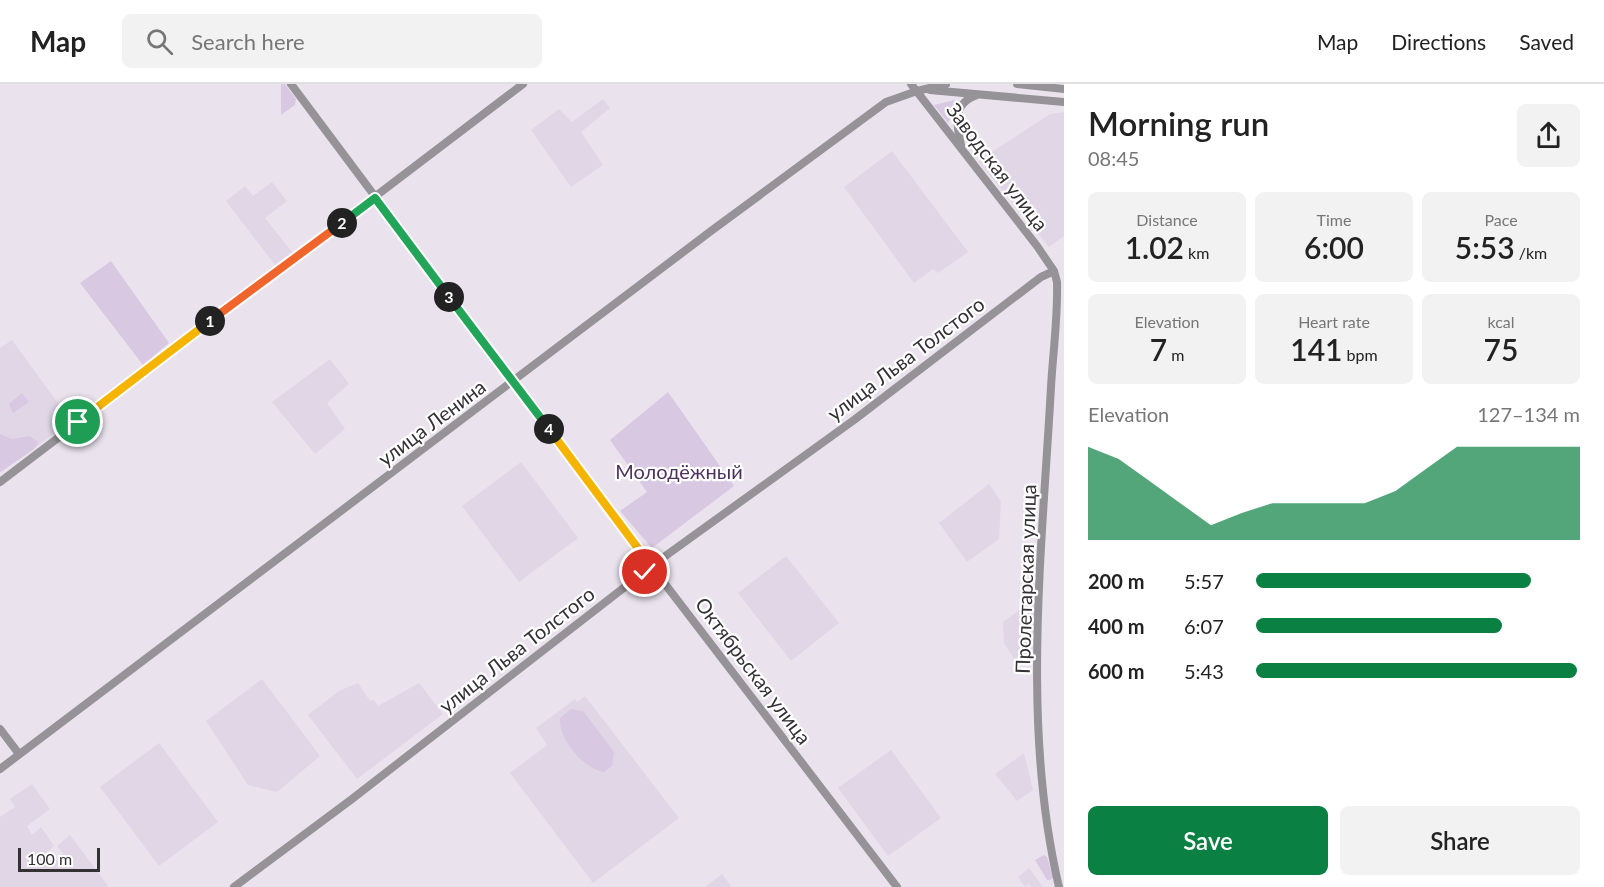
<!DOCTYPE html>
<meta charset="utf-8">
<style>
:root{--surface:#fff;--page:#f2f2f2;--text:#222;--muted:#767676;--line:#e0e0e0;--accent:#0b8043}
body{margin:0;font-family:Lato,sans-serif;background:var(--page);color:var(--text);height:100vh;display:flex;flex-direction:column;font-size:22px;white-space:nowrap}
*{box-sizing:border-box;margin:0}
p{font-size:20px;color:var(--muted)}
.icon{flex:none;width:33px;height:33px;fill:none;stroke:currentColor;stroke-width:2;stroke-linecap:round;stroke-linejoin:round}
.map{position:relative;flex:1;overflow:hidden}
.sheet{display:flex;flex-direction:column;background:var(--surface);width:540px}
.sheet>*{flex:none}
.scale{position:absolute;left:18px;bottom:15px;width:82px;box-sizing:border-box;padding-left:6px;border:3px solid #343135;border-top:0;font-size:16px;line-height:21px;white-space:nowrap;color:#343135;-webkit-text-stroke:4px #fff;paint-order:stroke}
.pin{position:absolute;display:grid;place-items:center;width:51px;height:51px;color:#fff;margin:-26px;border:3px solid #fff;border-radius:50%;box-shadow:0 2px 6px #0007}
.km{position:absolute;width:30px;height:30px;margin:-15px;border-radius:50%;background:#222;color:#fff;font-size:16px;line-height:30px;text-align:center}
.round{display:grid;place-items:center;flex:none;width:63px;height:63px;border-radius:9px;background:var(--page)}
.overview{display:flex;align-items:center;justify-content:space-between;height:102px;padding:0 24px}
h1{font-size:33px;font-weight:600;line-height:45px}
.metrics{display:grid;grid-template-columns:repeat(3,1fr);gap:9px;height:102px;padding:6px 24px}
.metrics div{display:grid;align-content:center;border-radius:9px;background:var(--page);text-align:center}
.metrics b{font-size:30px;font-weight:600}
.metrics small{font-size:16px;font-weight:400}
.metrics p{font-size:16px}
.chart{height:168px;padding:12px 24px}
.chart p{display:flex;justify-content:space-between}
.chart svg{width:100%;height:108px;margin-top:6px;fill:var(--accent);opacity:.7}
.cta{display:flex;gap:12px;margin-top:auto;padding:12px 24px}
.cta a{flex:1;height:69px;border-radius:9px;background:var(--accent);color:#fff;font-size:24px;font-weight:600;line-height:69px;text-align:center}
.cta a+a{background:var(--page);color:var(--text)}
ul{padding:0 24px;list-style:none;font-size:20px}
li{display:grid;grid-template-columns:96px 72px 1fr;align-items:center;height:45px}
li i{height:15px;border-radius:8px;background:var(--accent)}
header{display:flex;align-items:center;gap:36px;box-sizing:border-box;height:84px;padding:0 30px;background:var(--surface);border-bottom:2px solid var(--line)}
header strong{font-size:28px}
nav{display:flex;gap:33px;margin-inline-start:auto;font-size:21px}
.search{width:420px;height:54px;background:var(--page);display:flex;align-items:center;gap:15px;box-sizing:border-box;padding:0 21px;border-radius:9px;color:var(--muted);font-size:22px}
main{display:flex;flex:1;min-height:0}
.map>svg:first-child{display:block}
.built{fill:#e0d6e6}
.green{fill:#d8c8e2}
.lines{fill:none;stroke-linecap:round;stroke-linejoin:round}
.tertiary{stroke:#969398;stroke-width:8}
.split-1-casing{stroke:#fff;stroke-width:12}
.split-2-casing{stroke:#fff;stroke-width:12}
.split-3-casing{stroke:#fff;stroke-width:12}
.split-4-casing{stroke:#fff;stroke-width:12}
.split-5-casing{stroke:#fff;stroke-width:12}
.split-1{stroke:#f5b400;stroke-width:8}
.split-2{stroke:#f0652b;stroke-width:8}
.split-3{stroke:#22a559;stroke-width:8}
.split-4{stroke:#22a559;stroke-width:8}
.split-5{stroke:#f5b400;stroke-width:8}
.labels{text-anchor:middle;stroke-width:4.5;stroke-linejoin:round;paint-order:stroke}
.street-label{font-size:20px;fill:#343135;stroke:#fff}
.park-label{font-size:20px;fill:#4e315e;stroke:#fff}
</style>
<header>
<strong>Map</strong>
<div class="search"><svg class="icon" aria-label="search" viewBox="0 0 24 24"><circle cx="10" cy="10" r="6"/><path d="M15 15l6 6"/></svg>Search here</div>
<nav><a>Map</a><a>Directions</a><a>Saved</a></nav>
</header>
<main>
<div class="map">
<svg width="1064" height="803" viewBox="0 0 1064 803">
<rect width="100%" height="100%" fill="#eae3ee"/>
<path class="built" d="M603,15L610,24L581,48L603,81L571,103L531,46L559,25L572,38Z
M1064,28V152L1049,163L978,77L1050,30Z
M892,67L968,168L938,189L933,185L914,199L844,103Z
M272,98L287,117L265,134L292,168L275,181L226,117L245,102L253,112Z
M12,256L71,337L0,389V264Z
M330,275L349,300L327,319L345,345L315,370L272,318Z
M521,378L578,454L519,498L462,422Z
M989,400L1001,418L999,455L967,478L939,439Z
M786,472L839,539L791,577L738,509Z
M1036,514L1032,571L1018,581L1004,559L1003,538Z
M262,595L320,672L277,708L248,701L206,637Z
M358,599L370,617L374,616L378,622L419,599L443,630L357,695L308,631L339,607Z
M585,612L679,734L593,799L510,689L547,661L536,644L575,615L577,618Z
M159,659L218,738L159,782L100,703Z
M891,666L941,734L888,772L838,704Z
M1024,669L1033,706L1017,717L995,690Z
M32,700L50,725L27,742L32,751L41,743L54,762L41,773L49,782L63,770L57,762L70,751L109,803H0V733L15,723L10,715Z
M1029,784L1043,803H1031L1029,800L1025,803L1018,793Z
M722,790L732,803H705Z"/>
<path class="green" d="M281,0H285L296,15L295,21L281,31Z
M955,16L957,18L948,39L934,21Z
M111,177L169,259L143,281L80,199Z
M668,308L734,402L652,464L620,427L647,408L610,356Z
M22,309L29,318L13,329L9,320Z
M0,350L12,355L30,352L39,359L33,366L0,388Z
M571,625L583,627L614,668L612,682L604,688C584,685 558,655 560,634Z
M1044,771L1047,773L1053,794L1050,796H1047L1035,776Z"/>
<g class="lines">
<path class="tertiary" d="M291,0L652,483L897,803
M911,0L1037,162L1054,187L1057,198C1058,233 1053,268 1051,303C1042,466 1021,643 1059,803
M1017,0L1064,5
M930,6L1064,18
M961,61C956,39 952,20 977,11
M0,398L523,0
M0,645L19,670
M0,685L711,147L886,18L917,7L946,0
M234,803L352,715L657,478L854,336L1041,193L1054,187"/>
</g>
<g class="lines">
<g class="split-1-casing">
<path id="split-1" d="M78,338L210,237"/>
</g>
<g class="split-2-casing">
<path id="split-2" d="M210,237L342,139"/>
</g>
<g class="split-3-casing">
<path id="split-3" d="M342,139L375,114L449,213"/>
</g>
<g class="split-4-casing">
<path id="split-4" d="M449,213L549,345"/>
</g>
<g class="split-5-casing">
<path id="split-5" d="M549,345L652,483L645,488"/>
</g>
<use href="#split-1" class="split-1"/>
<use href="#split-2" class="split-2"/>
<use href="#split-3" class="split-3"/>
<use href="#split-4" class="split-4"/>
<use href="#split-5" class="split-5"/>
</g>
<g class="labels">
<g class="street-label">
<text transform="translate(997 83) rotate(53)" y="7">Заводская улица</text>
<text transform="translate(906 275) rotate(-37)" y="7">улица Льва Толстого</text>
<text transform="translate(432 339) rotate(-37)" y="7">улица Ленина</text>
<text transform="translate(1026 495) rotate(-88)" y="7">Пролетарская улица</text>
<text transform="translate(517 566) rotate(-38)" y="7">улица Льва Толстого</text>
<text transform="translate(753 587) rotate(53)" y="7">Октябрьская улица</text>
</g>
<g class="park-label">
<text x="679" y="395">Молодёжный</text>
</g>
</g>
</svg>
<div class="scale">100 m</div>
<div class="pin" style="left:78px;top:338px;background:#1e9e55"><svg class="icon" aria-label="arrive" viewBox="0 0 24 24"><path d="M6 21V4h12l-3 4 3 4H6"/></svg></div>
<div class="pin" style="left:645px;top:488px;background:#d93025"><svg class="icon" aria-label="check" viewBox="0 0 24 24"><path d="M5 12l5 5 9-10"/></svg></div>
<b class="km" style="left:210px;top:237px">1</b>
<b class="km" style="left:342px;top:139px">2</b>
<b class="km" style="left:449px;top:213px">3</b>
<b class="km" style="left:549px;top:345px">4</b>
</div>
<section class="sheet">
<div class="overview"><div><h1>Morning run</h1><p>08:45</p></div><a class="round"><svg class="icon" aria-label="share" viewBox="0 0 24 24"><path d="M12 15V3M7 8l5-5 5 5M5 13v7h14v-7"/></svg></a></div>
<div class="metrics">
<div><p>Distance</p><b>1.02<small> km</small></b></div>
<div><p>Time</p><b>6:00</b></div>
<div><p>Pace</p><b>5:53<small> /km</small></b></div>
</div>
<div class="metrics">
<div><p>Elevation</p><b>7<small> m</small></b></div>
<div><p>Heart rate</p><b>141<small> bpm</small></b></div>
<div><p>kcal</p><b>75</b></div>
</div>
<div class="chart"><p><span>Elevation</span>127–134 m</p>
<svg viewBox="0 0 160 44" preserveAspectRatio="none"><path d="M0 44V6L10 11L20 20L30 29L40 38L50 33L60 29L70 29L80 29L90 29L100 24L110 15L120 6L130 6L140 6L150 6L160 6V44z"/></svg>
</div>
<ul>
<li><b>200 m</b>5:57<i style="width:85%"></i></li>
<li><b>400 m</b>6:07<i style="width:76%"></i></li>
<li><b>600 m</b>5:43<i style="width:99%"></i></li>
</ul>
<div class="cta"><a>Save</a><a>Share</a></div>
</section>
</main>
